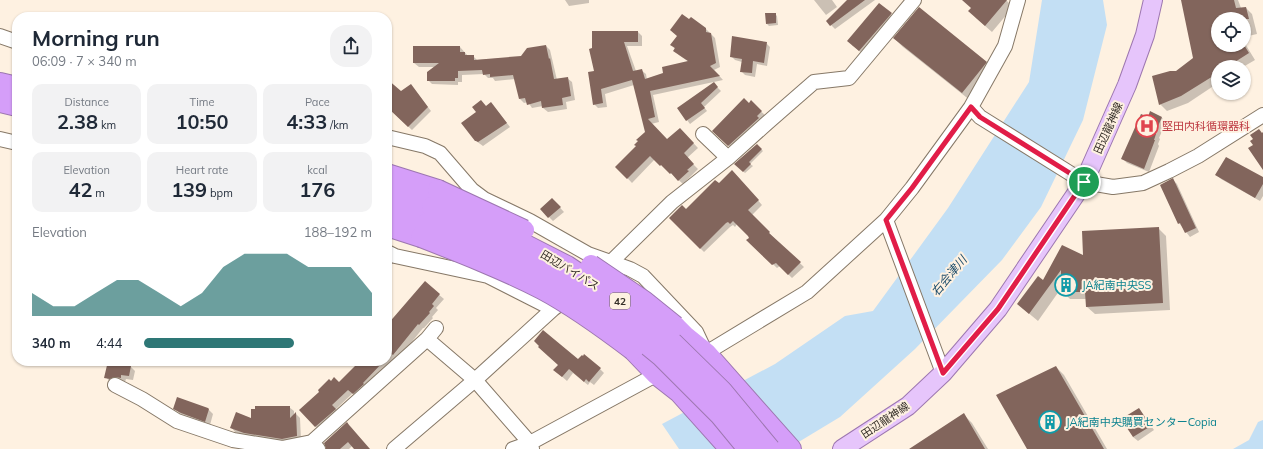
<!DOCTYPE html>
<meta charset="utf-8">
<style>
:root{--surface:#fff;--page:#f2f2f3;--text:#1f2937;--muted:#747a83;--accent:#2e7776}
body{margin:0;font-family:Mulish,"Noto Sans JP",sans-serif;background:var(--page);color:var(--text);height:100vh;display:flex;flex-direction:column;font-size:15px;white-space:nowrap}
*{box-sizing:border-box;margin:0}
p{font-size:13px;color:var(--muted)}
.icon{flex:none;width:22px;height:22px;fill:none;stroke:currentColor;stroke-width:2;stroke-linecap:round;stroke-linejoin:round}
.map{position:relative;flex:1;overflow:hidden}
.sheet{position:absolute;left:12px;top:12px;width:380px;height:354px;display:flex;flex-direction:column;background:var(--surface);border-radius:16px;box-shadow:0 1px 3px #0004}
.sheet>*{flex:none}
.buttons{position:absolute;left:1211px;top:12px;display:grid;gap:8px}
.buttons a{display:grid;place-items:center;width:40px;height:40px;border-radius:50%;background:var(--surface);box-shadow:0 1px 3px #0004;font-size:20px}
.pin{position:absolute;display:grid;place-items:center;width:34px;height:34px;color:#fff;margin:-17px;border:2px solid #fff;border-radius:50%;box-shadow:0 1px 4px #0007}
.round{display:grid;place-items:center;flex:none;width:42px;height:42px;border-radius:16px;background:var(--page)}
.headline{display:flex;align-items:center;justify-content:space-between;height:68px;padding:0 20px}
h1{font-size:22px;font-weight:700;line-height:30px}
.metrics{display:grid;grid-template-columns:repeat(3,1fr);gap:6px;height:68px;padding:4px 20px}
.metrics div{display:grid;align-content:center;border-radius:10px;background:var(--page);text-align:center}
.metrics b{font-size:20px;font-weight:700}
.metrics small{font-size:11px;font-weight:400}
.metrics p{font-size:11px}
.chart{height:112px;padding:8px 20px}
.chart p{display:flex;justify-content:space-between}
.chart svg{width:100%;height:72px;margin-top:4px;fill:var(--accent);opacity:.7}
ul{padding:0 20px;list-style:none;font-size:13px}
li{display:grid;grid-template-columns:64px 48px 1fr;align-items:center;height:30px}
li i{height:10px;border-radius:5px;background:var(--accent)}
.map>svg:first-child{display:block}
.water{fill:#c3dff4}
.shadow{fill:#0003}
.building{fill:#82655c}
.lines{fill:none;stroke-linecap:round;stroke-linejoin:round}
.minor-casing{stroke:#867867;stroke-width:16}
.major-casing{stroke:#9d77b0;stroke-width:20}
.highway-casing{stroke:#9d77b0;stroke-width:22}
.minor{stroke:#fff;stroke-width:14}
.major{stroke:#e6c5fb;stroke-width:18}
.highway{stroke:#d59ef9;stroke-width:20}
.highway-bridge-casing{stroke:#9d77b0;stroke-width:22;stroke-linecap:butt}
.highway-bridge{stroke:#d59ef9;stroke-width:20}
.route-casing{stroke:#fff;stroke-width:8}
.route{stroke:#e11d48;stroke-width:5}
.labels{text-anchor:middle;stroke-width:4;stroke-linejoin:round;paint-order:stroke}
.shield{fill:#fef1e1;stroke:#716960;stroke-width:1}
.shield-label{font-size:10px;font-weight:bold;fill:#352f28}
.health-label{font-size:11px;fill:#be3a42;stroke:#fef1e1;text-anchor:start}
.street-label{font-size:11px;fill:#352f28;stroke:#fef1e1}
.culture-label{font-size:11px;fill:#0d838f;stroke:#fef1e1;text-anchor:start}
.water-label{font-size:12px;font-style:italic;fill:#21506e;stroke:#fef1e1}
</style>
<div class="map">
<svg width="1263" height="449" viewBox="0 0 1263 449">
<rect width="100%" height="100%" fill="#fef1e1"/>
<path class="water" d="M1042,0H1103L1107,25L1083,120L1041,207L1002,260L915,349L840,417L787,449H679L662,424L775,364L845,316L873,311L948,208L1029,82Z
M1263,420V449H1233L1249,440L1258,422Z"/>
<path class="shadow" d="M565,0H589V3L569,6Z
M814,0H832L837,7L826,15Z
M849,0H875L835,29L831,25Z
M964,0H1006L1013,7L992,32L976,18L972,8Z
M1182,0H1238L1241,8H1246L1252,14L1257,34L1244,37V19H1218V45H1244V42L1255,60L1243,67H1218V83L1188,103L1167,111L1160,104L1177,72L1194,59Z
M879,4L895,18L864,55L852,45Z
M775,14L777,16L778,25L769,26L767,24Z
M706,29L715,38L720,67L714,70L723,80L653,95L659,122L651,124L667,141L680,129L698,148L687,158L698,169L683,184L655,159L632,183L617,167L637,146L646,132L634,85L605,94L607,107L598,108L594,104L595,72L590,50L638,32L642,36V46H627L636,71L641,70L646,74L647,80L664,74L689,62L679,55L672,45Z
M894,38L986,62L994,71L971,101L903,47Z
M766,43L770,47L767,66L757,64L755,77L745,75L741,71L742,62L735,60L731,56Z
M546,46L550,50L557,80L567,78L572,82L575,100L566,102L567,109L548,112L543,108V106L532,108L528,102L524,103L520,99L515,79L495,81L493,78H488L484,74L462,75V82H458V85L432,84L428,80L436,67H419L414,63V47H460L468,56H473L477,60L522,57Z
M387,80L401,93L414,89L431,111L412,130L388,108L387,109Z
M717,87L721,91L704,107L707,111L690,124L678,108Z
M751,102L768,118L735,152L714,131Z
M491,103L510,127L483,146L476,141L477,112Z
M1151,113L1162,118L1166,122L1159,138L1160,139L1158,144L1159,146L1149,172L1127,163L1123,159Z
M757,145L763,151L750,164L753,166L745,173L736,164Z
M736,175L762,205L752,215L773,237L804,267L792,278L780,266L777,268L752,244L749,236L737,224L735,227L733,225L730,227L704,252L670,218L686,211L718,185Z
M1217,175L1263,178V196L1260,201L1221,179Z
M1173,180L1177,184L1199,232L1190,237L1179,223Z
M552,199L564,212L553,221L541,209Z
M1158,228L1166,236L1170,310L1095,314L1087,307V299H1070L1062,291V287L1038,321L1026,311L1063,247L1084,256Z
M425,283L444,299L436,308L438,310L432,317L433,318L424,328H423L398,359L396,357L357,398L353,393L336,409L340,414L320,431L300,410L339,384L361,361H387V327Z
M110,361H120L131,367L135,371L133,380L126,379L125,382L120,380L110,382L106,377Z
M578,361L600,369L604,373L594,385L590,382L588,385L573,373L567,381L559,374Z
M1056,367L1064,375L1107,449H1028Z
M178,398L209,410L213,414L210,425L186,417L179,413L175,408Z
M289,407L294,411V416L296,414L300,418L301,440L287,443L249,437L235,432L231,427Z
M1139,409L1154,430L1138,441L1133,437Z
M964,415L972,423L988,449H911Z
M347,423L351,427L369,449H355L352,446L349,449H327Z"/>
<path class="building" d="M847,0H865L830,26L826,21Z
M962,0H1007L985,26L968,11L971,8Z
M1181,0H1234L1236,8L1246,7L1249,19H1218V45H1244L1249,53L1227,67H1218V73L1181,96L1159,105L1152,76L1170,71H1176L1193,58Z
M879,3L892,13L859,51L847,41Z
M919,7L987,62L962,93L893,38Z
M765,13H776V23L766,24Z
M682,14L689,19L691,17L706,28V32L711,33L716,63L710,66L720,76L650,91L655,117L648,119L667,139L680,128L694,143L684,153L694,164L687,170L689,171L678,181L671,173L670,174L661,165L660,166L650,156L627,179L615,167L636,146L634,145L638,141L636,140L645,132L632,80L601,89L603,103L593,105L588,72L594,71L589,49L592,48V31H638V42H624L633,71L642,69L645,79L663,73L662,67L688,61L673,51L675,48L670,45L677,36L670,30Z
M732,36L767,42L764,63L753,61L752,73L740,72L742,59L730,57Z
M546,45L549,59L550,58L554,79L568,77L571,96L562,98L563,105L542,108L541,101L527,105L525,98L519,99L513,75L490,77V74L483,75L482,70L458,71V78H455V81H427V72L439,63H413V46H460V52H465V55H474V60L521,56L527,48Z
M387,79L401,91L411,84L428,107L408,127L387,107Z
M714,82L718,87L701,103L705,108L686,121L677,108Z
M744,98L749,103L751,100L762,111L757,116L759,118L728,146L712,131Z
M481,100L486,106L491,102L507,123L478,142L476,141H475L461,123L476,112L472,107Z
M1150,111L1162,117L1155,133L1156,134L1154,140H1155L1144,169L1121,159L1141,114L1148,117Z
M1259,129L1262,133L1263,132V170L1248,148L1253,145L1250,141L1253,139L1250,135Z
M757,144L762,149L749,162L751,164L743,172L734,164Z
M1226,157L1263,177V184L1255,198L1215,175Z
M732,170L759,200L748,210L770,232L769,233L801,262L788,275L776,263L772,265L746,240L749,238L748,236L733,221L730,224L728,222L726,223L700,249L669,218L682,205L686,209L715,180L719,183Z
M1173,178L1196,228L1185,233L1180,223L1178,224L1160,185Z
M552,198L561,207L548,218L540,209Z
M1159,227L1163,303L1086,307L1085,292H1061V270L1029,314L1017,304L1038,276L1043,280L1062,245L1083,255L1082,231Z
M425,281L440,294L432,304L434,306L429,312L430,313L419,325L418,324L393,355L387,350V325Z
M543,330L578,359L582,355L583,356L584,354L601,368L589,382L586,379L584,382L569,369L562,377L553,370L558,365L538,347L539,346L534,341Z
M108,361L127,363V365L131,366L129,376L121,375V378L115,377L110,379L104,378Z
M360,361H384L363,383L364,384L353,394L348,390L332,405L336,409L315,427L299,410L319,392L318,390L329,379L331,381L334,377L339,382Z
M1056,366L1104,449H1027L996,395Z
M177,397L208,408L209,409L205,422L181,413L173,409Z
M255,406H290V418L296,412L297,436L282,439L244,433L230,428L236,412L251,418V409H255Z
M1139,408L1151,426L1133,437L1121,419Z
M964,413L985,449H909Z
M347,422L349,425L370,449H354L348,442L340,449H326L324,443Z"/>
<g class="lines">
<g class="minor-casing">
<path id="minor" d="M0,36L17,42
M971,107L980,117L1084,182L1113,187L1143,183L1169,171L1198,156L1263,115
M703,134L728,158
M387,137L425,146L440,153L472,190L484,199L530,221L588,254L630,269L643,276L696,332L704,349
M0,139L17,143
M886,220L943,373
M387,252L395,256L488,276L553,309
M594,276L611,262L672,202L728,158L767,123L814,82L849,78L914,0
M427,339L436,328
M699,356L706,353L807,292L886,220L912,188L971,107L1005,46L1018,0
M115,385L142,399L177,421L233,440L282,448L312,442L318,449
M312,442L427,339L475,380L530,443L532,449
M394,449L475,380L553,309L569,297
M513,449L530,443L663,371"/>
</g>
<g class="major-casing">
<path id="major" d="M842,449L908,406L943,373L998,309L1084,182L1127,85L1145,35L1153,0"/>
</g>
<g class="highway-casing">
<path id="highway" d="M0,83L17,87
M0,102L17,106
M387,174L438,190
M387,193L432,207
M387,211L425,224
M387,226L421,237
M675,326L685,336L706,353L791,449
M633,350L656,374L679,392L730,449"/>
</g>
<use href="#minor" class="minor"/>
<use href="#major" class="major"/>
<use href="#highway" class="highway"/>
<g class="highway-bridge-casing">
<path id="highway-bridge" d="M438,190L524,230
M432,207L510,237L567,266L621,302L672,342L722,391L770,449
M425,224L500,251L559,280L612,316L661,356L720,415L748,449
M421,237C462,253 503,269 542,289C574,306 604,328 633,350
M591,265L644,301L675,326"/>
</g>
<use href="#highway-bridge" class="highway-bridge"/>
</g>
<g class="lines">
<g class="route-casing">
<path id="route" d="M971,107L980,117L1084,182L998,309L943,373L886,220L912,188Z"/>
</g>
<use href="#route" class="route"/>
</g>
<defs>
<g id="hospital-ring" transform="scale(1.15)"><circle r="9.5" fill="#fef1e1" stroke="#e0444e" stroke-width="1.5"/><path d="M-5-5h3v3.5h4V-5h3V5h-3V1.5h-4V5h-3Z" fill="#e0444e"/></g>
<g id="building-ring" transform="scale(1.15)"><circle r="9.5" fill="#fef1e1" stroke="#0f9aa8" stroke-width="1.5"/><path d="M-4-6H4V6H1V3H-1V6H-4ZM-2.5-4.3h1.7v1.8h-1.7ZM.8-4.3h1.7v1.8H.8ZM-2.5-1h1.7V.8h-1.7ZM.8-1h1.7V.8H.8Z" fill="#0f9aa8"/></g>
</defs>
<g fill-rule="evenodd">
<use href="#hospital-ring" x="1147" y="126"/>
<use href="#building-ring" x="1066" y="285"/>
<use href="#building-ring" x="1050" y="422"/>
</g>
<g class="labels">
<rect class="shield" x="610" y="293" width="20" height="16" rx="3"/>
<g class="shield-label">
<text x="620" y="305">42</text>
</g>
<g class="health-label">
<text x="1162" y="130">堅田内科循環器科</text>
</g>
<g class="street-label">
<text transform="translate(1108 128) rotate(-66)" y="4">田辺龍神線</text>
<text transform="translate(570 270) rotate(31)" y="4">田辺バイパス</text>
<text transform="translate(885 420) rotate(-34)" y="4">田辺龍神線</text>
</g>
<g class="culture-label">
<text x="1082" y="289">JA紀南中央SS</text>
<text x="1066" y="426">JA紀南中央購買センターCopia</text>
</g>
<g class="water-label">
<text transform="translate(949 276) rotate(-50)" y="4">右会津川</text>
</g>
</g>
</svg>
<div class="buttons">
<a><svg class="icon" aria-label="locate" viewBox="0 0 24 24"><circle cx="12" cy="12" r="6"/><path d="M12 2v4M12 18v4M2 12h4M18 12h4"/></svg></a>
<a><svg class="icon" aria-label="layers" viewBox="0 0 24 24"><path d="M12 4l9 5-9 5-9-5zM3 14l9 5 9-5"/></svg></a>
</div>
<div class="pin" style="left:1084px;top:182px;background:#1e9e55"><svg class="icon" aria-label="arrive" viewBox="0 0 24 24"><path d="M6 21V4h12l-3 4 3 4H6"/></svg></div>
<section class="sheet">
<div class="headline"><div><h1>Morning run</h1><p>06:09 · 7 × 340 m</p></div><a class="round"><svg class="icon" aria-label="share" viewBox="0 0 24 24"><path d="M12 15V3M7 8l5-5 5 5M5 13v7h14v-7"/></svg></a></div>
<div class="metrics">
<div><p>Distance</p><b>2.38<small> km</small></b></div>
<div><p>Time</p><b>10:50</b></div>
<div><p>Pace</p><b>4:33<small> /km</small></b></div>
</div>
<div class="metrics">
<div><p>Elevation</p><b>42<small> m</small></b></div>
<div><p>Heart rate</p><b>139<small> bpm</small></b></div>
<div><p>kcal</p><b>176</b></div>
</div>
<div class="chart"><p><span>Elevation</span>188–192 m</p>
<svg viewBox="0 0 160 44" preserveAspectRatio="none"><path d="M0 44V30L10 38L20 38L30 30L40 22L50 22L60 30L70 38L80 30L90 14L100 6L110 6L120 6L130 14L140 14L150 14L160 30V44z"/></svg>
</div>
<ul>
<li><b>340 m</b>4:44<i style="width:66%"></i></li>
</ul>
</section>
</div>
